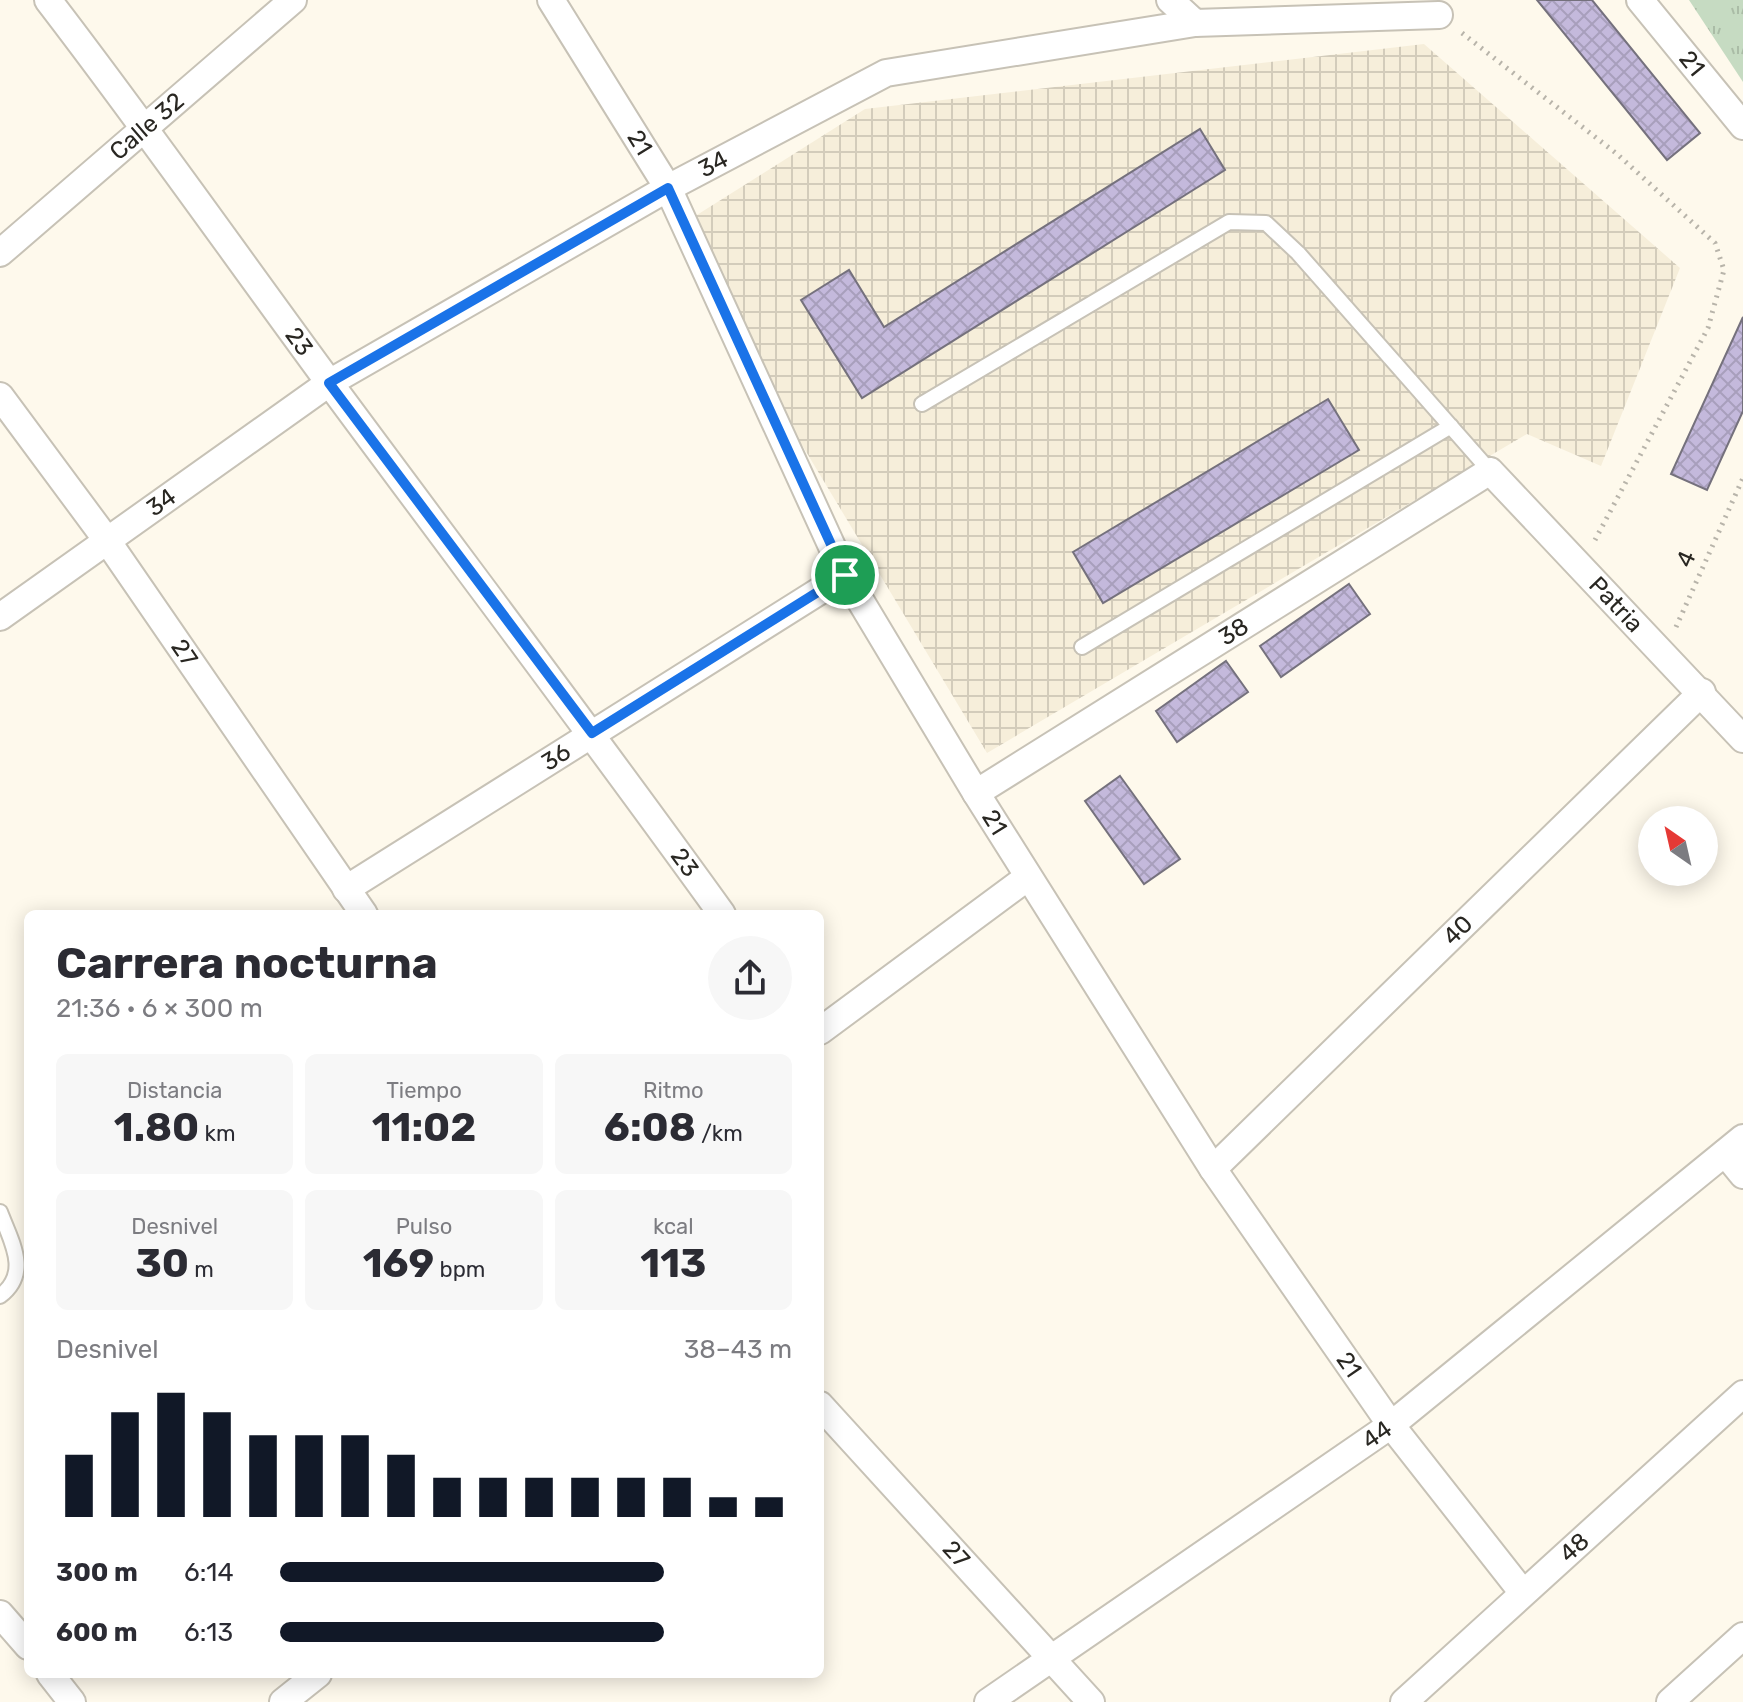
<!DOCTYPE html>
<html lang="es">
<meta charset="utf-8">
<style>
:root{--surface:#fff;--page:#f7f7f7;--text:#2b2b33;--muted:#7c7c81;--accent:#111827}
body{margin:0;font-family:Rubik,sans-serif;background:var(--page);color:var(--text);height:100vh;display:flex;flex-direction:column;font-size:30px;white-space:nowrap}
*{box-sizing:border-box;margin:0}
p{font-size:26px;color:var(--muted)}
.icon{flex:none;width:44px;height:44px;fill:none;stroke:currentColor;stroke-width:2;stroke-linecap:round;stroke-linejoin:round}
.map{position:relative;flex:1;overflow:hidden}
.sheet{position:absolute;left:24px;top:910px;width:800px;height:768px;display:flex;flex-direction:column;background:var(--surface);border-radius:12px;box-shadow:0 4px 20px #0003}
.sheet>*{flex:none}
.needle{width:52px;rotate:326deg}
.fabs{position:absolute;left:1638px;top:806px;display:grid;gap:16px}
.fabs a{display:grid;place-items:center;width:80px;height:80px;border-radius:50%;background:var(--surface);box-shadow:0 4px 20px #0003;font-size:40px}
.pin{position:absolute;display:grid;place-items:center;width:68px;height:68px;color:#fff;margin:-34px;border:4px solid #fff;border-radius:50%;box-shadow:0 2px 8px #0007}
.round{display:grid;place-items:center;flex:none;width:84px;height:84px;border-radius:42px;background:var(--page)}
.head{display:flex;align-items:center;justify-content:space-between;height:136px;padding:0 32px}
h1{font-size:44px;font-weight:700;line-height:60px}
.figures{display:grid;grid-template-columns:repeat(3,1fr);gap:12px;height:136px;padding:8px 32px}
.figures div{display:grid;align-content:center;border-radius:12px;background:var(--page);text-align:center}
.figures b{font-size:40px;font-weight:700}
.figures small{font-size:22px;font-weight:400}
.figures p{font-size:22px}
.chart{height:224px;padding:16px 32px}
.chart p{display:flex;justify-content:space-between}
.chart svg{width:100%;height:144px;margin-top:8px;stroke:var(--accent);stroke-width:6}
ul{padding:0 32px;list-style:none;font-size:26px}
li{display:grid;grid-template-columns:128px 96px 1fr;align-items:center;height:60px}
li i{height:20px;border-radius:10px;background:var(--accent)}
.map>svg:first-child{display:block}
.industrial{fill:url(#industrial-grid)}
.grass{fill:url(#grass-tufts)}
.building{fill:url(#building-cross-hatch);stroke:#75717d;stroke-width:2}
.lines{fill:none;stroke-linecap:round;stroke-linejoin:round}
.lane-casing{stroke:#c7c2b6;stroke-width:18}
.street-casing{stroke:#c7c2b6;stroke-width:30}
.path{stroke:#b8b4aa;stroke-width:5;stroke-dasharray:2 6;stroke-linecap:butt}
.lane{stroke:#fff;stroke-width:14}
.street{stroke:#fff;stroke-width:26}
.route-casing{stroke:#fff;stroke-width:16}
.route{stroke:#1a73e8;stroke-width:10}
.labels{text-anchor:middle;stroke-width:6;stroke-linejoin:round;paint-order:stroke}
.street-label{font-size:24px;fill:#292722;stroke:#fef9ec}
</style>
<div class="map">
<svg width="1743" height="1702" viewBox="0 0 1743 1702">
<defs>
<pattern id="industrial-grid" width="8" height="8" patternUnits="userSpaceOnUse" patternTransform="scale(2)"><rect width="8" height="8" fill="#f6eeda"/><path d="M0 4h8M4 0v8" fill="none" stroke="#d3ccbb"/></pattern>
<pattern id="grass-tufts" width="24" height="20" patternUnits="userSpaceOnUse" patternTransform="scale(2)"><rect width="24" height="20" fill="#c6dbc2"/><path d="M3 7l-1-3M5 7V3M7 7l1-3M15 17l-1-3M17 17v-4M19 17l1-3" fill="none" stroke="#aabca6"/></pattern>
<pattern id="building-cross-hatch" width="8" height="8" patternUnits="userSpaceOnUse" patternTransform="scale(2)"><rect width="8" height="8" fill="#c4b9dc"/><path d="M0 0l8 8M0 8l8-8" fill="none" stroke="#a89fbc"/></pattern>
</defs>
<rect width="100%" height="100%" fill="#fef9ec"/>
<path class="industrial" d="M1424,44L1680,268L1601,466L1527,434L987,753L673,230L865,109Z"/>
<path class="grass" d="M1689,0H1743V82Z"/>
<path class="building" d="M1537,0H1592L1700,133L1667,160Z
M1200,129L1225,170L862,398L801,300L849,270L884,327Z
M1743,317V411L1707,490L1671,474Z
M1328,399L1359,450L1103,603L1073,552Z
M1349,584L1370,614L1281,677L1260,646Z
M1226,661L1248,692L1177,742L1156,711Z
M1120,776L1180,859L1144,884L1085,801Z"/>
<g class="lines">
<g class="lane-casing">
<path id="lane" d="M922,404L1229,222L1266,223L1298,253L1490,471
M1082,647L1451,426
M0,1212C11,1241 31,1273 0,1296"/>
</g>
<g class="street-casing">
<g id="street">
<path id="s1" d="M48,0C145,126 236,256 331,385C461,561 594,736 722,914"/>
<path id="s2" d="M551,0L668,188L845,575L976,793L1213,1169L1391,1425L1523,1593"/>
<path d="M1170,0L1195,23L1439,15"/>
<path id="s3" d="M1640,0L1743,126"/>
<path id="s4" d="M0,253L293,0"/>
<path id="s5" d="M0,396L106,539L364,914"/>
<path id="s6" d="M0,617L329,383L668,188L886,73L1195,23"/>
<path id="s7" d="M976,793L1490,471L1743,739"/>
<path id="s8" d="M346,889L845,575"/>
<path d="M820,1031L1028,877"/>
<path d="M1725,1153L1743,1175"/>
<path id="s9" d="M1213,1169L1702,692"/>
<path id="s10" d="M820,1405L1091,1702"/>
<path d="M0,1614L28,1646"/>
<path d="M50,1674L72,1702"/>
<path d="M283,1702L318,1674"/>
<path id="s11" d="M988,1702L1391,1425L1743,1138"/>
<path id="s12" d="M1404,1702L1743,1394"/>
<path d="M1670,1702L1743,1636"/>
</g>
</g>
<path class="path" d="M1462,33L1617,154L1715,243L1724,270L1708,328L1595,540
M1676,627L1743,478"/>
<use href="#lane" class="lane"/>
<use href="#street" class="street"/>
</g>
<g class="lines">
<g class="route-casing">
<path id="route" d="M668,188L845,575L592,733L329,383Z"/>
</g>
<use href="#route" class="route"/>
</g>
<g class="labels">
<g class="street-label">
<text dy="8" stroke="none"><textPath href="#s3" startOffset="82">21</textPath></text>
<text dy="8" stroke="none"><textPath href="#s4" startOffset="194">Calle 32</textPath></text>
<text dy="8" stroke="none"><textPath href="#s2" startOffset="168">21</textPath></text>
<text dy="8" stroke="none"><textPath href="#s6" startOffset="846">34</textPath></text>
<text dy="8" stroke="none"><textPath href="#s1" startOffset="424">23</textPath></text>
<text dy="8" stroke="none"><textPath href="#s6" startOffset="198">34</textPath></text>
<text transform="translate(1686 559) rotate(-66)" y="8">4</text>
<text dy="8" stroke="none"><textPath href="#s7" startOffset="790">Patria</textPath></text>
<text dy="8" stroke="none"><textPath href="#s7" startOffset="304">38</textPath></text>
<text dy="8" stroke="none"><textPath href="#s5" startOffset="316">27</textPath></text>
<text dy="8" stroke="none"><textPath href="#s8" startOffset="248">36</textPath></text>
<text dy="8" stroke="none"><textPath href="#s2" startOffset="936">21</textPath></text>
<text dy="8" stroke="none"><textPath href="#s1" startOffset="1072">23</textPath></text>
<text dy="8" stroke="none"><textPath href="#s9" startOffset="342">40</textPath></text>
<text dy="8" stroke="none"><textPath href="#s2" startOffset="1584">21</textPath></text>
<text dy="8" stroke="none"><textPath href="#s11" startOffset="472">44</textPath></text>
<text dy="8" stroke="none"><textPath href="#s12" startOffset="230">48</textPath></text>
<text dy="8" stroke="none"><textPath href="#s10" startOffset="202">27</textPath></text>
</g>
</g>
</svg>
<div class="fabs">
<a><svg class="needle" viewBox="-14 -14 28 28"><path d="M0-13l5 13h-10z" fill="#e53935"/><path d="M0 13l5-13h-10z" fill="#7c7c81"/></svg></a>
</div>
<div class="pin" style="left:845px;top:575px;background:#1e9e55"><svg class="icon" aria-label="arrive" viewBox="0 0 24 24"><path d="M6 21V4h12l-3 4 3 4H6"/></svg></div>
<section class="sheet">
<div class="head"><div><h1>Carrera nocturna</h1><p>21:36 · 6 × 300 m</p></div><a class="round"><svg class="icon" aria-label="share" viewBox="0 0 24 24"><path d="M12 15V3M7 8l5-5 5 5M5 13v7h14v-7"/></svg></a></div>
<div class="figures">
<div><p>Distancia</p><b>1.80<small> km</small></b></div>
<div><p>Tiempo</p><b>11:02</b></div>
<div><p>Ritmo</p><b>6:08<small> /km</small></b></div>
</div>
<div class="figures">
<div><p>Desnivel</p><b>30<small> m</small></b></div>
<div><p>Pulso</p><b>169<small> bpm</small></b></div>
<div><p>kcal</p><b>113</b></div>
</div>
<div class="chart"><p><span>Desnivel</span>38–43 m</p>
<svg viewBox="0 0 160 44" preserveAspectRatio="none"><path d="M5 44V25M15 44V12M25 44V6M35 44V12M45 44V19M55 44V19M65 44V19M75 44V25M85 44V32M95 44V32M105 44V32M115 44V32M125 44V32M135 44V32M145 44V38M155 44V38"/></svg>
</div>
<ul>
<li><b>300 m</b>6:14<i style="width:75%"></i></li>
<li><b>600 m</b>6:13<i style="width:75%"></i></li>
</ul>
</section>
</div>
